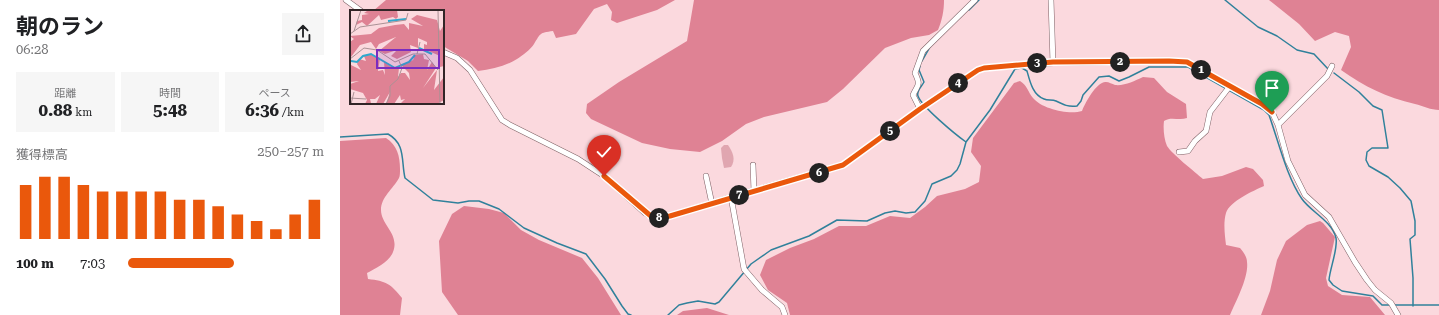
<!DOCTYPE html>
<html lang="ja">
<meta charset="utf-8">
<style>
:root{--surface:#fff;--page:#f6f6f6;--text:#202124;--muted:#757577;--accent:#ea580c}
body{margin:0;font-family:"Roboto Serif","Noto Sans JP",serif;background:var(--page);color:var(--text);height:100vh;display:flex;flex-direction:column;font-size:15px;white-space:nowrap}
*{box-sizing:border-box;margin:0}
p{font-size:13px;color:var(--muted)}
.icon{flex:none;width:22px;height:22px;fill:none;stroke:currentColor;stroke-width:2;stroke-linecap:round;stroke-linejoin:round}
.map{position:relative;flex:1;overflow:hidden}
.details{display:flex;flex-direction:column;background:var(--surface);width:340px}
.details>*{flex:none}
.pin{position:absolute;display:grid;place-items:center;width:34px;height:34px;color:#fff;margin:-41px -17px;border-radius:50% 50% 50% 0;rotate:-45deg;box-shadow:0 0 4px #0007}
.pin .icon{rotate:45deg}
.km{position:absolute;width:20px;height:20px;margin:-10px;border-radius:50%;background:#222;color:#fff;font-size:11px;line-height:20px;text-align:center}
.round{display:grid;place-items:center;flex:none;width:42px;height:42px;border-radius:0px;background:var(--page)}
.head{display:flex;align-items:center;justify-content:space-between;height:68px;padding:0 16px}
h1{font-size:22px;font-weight:700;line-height:30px}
.stats{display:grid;grid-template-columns:repeat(3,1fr);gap:6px;height:68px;padding:4px 16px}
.stats div{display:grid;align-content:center;border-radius:0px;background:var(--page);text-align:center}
.stats b{font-size:17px;font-weight:700}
.stats small{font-size:11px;font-weight:400}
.stats p{font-size:11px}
.chart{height:112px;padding:8px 16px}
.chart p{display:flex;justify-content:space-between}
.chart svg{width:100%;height:72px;margin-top:4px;stroke:var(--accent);stroke-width:6}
ul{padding:0 16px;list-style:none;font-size:13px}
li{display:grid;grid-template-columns:64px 48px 1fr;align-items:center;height:30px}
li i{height:10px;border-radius:5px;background:var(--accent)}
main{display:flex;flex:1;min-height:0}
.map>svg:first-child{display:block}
.green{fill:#e0a6b0}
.forest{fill:#df8294}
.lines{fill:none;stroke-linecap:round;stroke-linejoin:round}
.stream{stroke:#30819b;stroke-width:1.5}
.minor-casing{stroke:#7e6065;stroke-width:6}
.minor{stroke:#fff;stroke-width:5}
.route-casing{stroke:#fff;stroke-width:8}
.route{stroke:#ea580c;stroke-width:5}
.inset-river{fill:none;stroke:#2fa8cd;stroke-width:2}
.inset-road{fill:none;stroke:#ab9195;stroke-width:1}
.view{fill:#7b2cbf;fill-opacity:0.15;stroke:#7b2cbf;stroke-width:2}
.inset-edge{fill:none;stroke:#322527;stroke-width:2}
</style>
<main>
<section class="details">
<div class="head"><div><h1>朝のラン</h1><p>06:28</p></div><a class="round"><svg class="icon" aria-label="share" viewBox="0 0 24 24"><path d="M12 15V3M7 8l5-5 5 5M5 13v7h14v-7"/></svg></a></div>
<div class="stats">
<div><p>距離</p><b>0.88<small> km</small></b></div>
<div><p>時間</p><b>5:48</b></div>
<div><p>ペース</p><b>6:36<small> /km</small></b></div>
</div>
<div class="chart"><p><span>獲得標高</span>250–257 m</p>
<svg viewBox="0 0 160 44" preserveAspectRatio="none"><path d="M5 44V11M15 44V6M25 44V6M35 44V11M45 44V15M55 44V15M65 44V15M75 44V15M85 44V20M95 44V20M105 44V24M115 44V29M125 44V33M135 44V38M145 44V29M155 44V20"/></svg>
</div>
<ul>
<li><b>100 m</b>7:03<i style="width:54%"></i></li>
</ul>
</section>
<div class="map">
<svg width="1099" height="315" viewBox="0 0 1099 315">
<rect width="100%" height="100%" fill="#fbd9de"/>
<path class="green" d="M384,145H388C393,152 396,160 391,167L384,168L382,158L381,148Z"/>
<path class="forest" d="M46,0H335L317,10L277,23L271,20L272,12L267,4L254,9L236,34L216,38L213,31C199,33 201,33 194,44C191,49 182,56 177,59C166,66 152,69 138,71L128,61L103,46V11H33Z
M354,0H604C604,11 602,20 598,30L589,35L571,38L545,48L503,89L487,102L424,117L406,124L382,141L360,152L330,149L302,143L251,119L246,113L247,104L279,82L347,41Z
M929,0H1099V110C1091,110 1083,106 1075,104C1046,97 1025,87 1001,70L1011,47L1009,36L995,32L975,41L959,24Z
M803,77L814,78L827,92L846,104L847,118C839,121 831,116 824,121C823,128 824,139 827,146C832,154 855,172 863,179L882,176L906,167L913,169L923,180L924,186C913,191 890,201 886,213C883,223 885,236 886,245L900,248C904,253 907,257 907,262C909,277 896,301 890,315H450L447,303L428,290L420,275L426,260L450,248L474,239L499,226H526L550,216L570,218L585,207L597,196L625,189L639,182L641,166L631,152L633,138L674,83L680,81C687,85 688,92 693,98C702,109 729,115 742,111C745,103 757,81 766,82C769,82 772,84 775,85C785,86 794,81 803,77Z
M46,138C57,145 60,156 60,169C60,172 60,176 59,178C53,189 41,197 41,210C41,225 60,234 53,252C50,261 35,269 27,273L28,279C46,281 51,284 62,298L60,315H0V141Z
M124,206L149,209L164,213L181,230L199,240L242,258L258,278L281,315H118L102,292L99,241L112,214Z
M980,221L983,223L995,237L986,278L988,286L1002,295L1030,297L1045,315H921L930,291L937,260L946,241L967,225Z
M367,308L389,315H337L343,311Z"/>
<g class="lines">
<path class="stream" d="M885,0L918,27L937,36L957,50L974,54L989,70
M629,10L639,0
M582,61L590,47
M580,66L579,70L584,82C582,86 576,91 578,96C581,106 616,135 626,142
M994,73L1019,92L1033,106L1042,110L1048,148H1032L1027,152L1026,160L1029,166L1048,177L1060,188L1071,201L1075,221V235L1070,239L1073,278V306
M0,137L48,134C66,144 61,161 65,178L93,200L118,203L129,201H139L159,209L184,228L217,243L246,254L265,279L282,306L288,314L291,315
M1055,305H1099
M328,315L339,305L347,303L358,301L375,304L379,302L411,264L431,250L469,236L497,220L527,221L545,213L555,211L566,213L575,212L585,201L592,184L611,176L617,170L620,164L626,142L650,110L675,69L682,68L687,71C690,82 693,95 704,99C708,101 712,99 716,101C724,105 728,107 737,106L741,101L743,95L759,77L769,76L779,81L789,77L809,67H848L924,110L929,115C938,140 947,178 962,199C971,212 992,221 996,238C998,249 990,268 989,280L993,285L1002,291L1033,296L1042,305H1051"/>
<g class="minor-casing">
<path id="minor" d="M6,0L21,11
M711,0L713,63
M103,52L117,58L130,70L162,120L170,125L238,159L264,176L305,213L312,217L317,218L330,216L391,197L503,165L580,109L638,70L644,68L713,63L829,61L847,62L922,104L932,112L938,125L948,161L965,195L989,217L1015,262L1027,280L1035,290L1051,303L1058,315
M580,109L573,95C578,84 581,86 575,73L583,51L635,0
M938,125L987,76L992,66
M839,152L848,151L855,141L866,131L870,112L890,86
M413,165L414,191
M366,176L372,204
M391,197L404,269L422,290L442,307L445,315"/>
</g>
<use href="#minor" class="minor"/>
</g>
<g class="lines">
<g class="route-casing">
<path id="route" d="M264,176L312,217L317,218L330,216L503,165L580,109L638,70L644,68L713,62L829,61L847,62L922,104L932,112"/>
</g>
<use href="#route" class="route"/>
</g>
<g transform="translate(10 10)">
<rect width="94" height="94" fill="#fbd9de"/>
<path d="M13,0H47L48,7L46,9L43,7L31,10L29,5L17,16L12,12L6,15L7,11L12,10V5L19,4L14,3L17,1ZM67,5L87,10L90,21L94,15V56L90,57V46L74,39V34L77,35V32L68,28V38L60,35L61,42L47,49L41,46L47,40L35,44L29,41L46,27L29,34L26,39L21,32L10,35L1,47L0,32L4,29L0,26L21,24L29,18L45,15L54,14L59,20V13L73,16L61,9ZM21,44L30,48L28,61L33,60L35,65L34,52L43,58H49L48,67L51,63H55L60,70L59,63L51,55L63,50L65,45L73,44L74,49L79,50L77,60L82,52L86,58L73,78L87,60L84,80L94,67V90L87,94H50L55,89L51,90L50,85L44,94H36L40,82L33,94H26L30,85L25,89H20L21,93L15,94L17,90L13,83L0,79V74L9,71L0,72V60L1,55L11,60L7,54L9,49L16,51L14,46Z" fill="#df8294"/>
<path class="inset-river" d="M38,11L56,9M69,38L82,44M1,51L7,52L13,46L21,44L45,58L59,52L65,45"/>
<path class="inset-road" d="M88,0L90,94M4,21L11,0M0,24L10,17L56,10L58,3M67,44L70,32M0,49L14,38L27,40L45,52L63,44H75L88,60M0,88L16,89M1,94L4,82M36,94L40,86V76L48,69L52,58L49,51"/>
<path class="view" d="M27,40H89V58H27Z"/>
<rect width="94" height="94" class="inset-edge"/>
</g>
</svg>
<div class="pin" style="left:932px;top:112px;background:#1e9e55"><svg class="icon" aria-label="arrive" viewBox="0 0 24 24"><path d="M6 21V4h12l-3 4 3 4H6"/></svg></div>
<div class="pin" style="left:264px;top:176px;background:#d93025"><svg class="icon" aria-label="check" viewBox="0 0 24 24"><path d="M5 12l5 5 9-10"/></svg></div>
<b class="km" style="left:861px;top:70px">1</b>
<b class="km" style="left:780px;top:62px">2</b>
<b class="km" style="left:697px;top:63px">3</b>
<b class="km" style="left:618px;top:83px">4</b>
<b class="km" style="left:550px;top:131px">5</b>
<b class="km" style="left:479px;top:173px">6</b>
<b class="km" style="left:399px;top:195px">7</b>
<b class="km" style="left:319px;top:218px">8</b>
</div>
</main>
